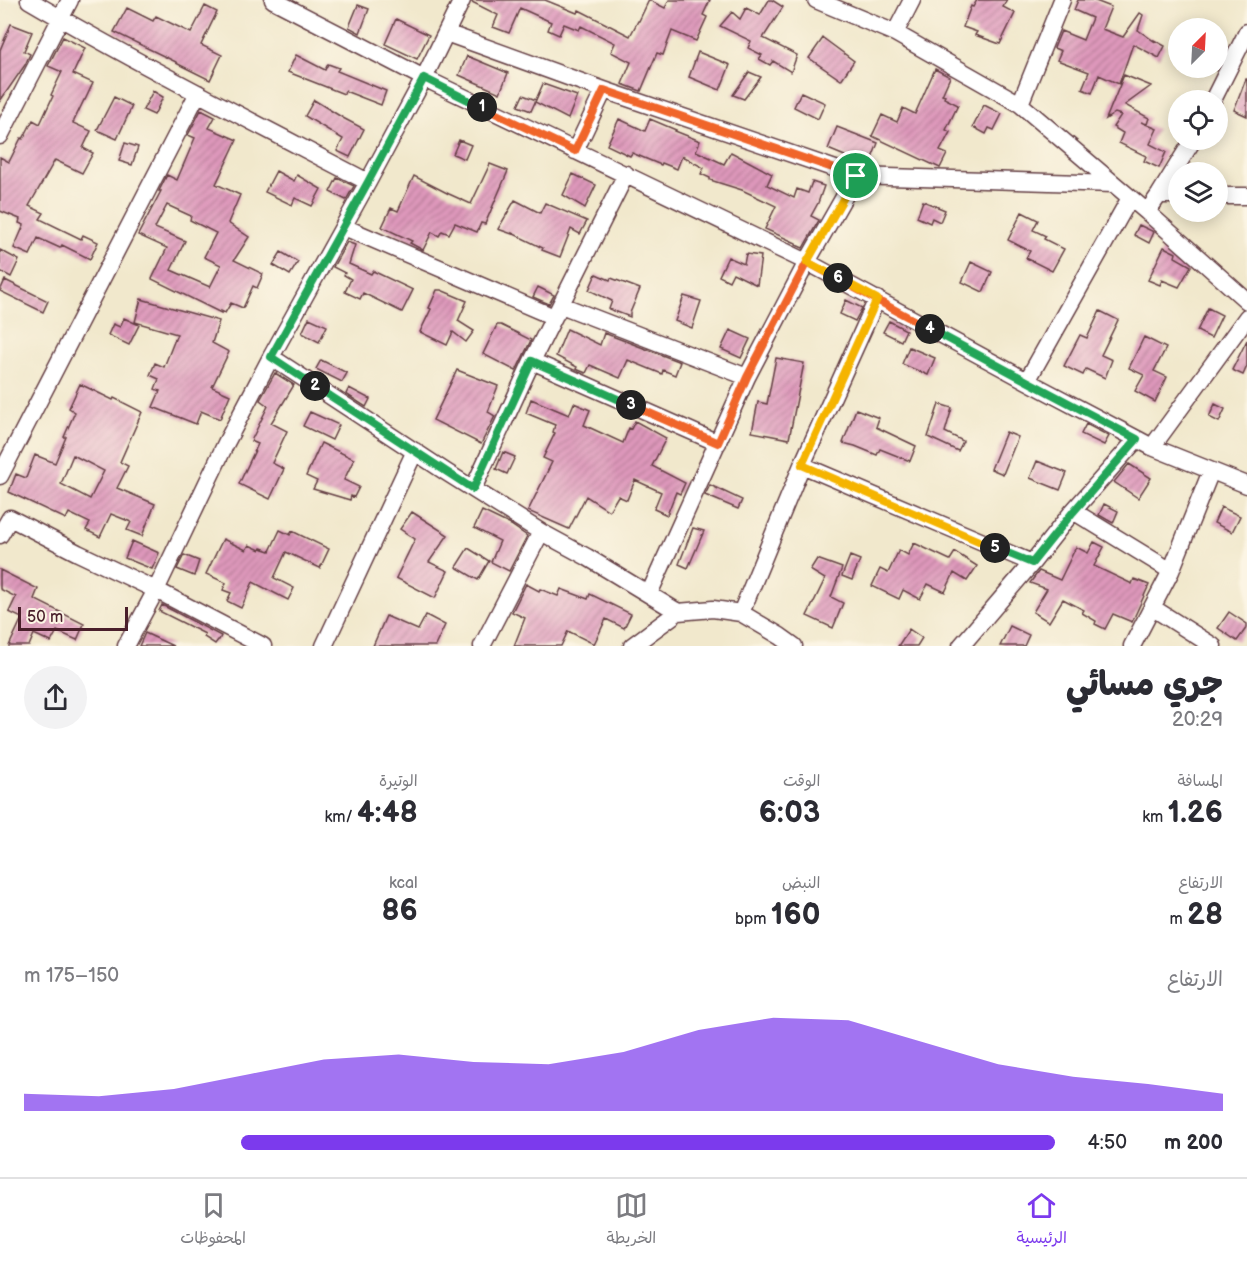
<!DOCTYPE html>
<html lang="ar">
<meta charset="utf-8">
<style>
:root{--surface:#fff;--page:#f2f2f3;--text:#2b2b33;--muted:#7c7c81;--line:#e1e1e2;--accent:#7c3aed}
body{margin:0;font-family:"Balsamiq Sans","Playpen Sans Arabic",sans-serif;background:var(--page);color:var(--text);direction:rtl;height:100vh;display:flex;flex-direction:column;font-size:22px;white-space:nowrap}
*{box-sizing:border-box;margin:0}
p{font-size:20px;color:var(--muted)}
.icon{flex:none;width:33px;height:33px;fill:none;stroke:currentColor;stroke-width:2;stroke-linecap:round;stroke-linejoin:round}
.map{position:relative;height:646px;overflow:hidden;direction:ltr}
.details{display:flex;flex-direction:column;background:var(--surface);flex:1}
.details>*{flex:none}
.needle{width:39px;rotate:24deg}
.tools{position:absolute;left:1168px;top:18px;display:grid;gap:12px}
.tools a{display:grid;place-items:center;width:60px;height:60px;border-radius:50%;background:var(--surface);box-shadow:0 3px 15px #0003;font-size:30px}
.scale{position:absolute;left:18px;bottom:15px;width:110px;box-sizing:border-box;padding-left:6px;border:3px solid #4a1f2b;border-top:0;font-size:16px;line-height:21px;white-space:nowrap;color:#4a1f2b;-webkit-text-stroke:4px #fcf5e5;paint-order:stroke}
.pin{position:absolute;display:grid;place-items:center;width:51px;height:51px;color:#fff;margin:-26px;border:3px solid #fff;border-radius:50%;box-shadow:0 2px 6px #0007}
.km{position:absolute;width:30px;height:30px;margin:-15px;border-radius:50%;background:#222;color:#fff;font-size:16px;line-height:30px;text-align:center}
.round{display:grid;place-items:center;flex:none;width:63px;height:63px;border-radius:32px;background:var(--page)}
.head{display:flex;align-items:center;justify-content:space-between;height:102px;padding:0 24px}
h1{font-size:33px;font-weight:800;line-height:45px}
.figures{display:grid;grid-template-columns:repeat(3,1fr);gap:9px;height:102px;padding:6px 24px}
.figures div{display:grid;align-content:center}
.figures b{font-size:30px;font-weight:800}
.figures small{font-size:16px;font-weight:400}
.figures p{font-size:16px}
.chart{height:168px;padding:12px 24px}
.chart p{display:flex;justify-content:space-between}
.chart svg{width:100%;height:108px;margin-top:6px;fill:var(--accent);opacity:.7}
ul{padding:0 24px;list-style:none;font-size:20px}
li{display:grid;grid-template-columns:96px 72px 1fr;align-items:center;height:45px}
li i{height:15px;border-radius:8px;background:var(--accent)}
.dock{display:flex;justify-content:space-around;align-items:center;height:84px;border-top:2px solid var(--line);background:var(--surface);font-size:16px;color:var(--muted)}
.dock a{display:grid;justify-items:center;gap:3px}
.dock .current{color:var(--accent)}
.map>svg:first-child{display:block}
.building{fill:url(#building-hatch);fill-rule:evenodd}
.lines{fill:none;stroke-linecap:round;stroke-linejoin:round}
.minor-casing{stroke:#633d43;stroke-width:19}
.minor{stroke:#fff;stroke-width:16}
.split-1-casing{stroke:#fff;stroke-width:12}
.split-2-casing{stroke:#fff;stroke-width:12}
.split-3-casing{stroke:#fff;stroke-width:12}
.split-4-casing{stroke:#fff;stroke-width:12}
.split-5-casing{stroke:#fff;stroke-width:12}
.split-6-casing{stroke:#fff;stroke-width:12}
.split-7-casing{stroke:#fff;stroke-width:12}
.split-1{stroke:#f0652b;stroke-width:8}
.split-2{stroke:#22a559;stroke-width:8}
.split-3{stroke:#22a559;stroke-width:8}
.split-4{stroke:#f0652b;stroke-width:8}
.split-5{stroke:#22a559;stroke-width:8}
.split-6{stroke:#f5b400;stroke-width:8}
.split-7{stroke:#f5b400;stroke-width:8}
</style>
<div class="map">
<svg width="1247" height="646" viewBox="0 0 1247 646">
<defs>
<pattern id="building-hatch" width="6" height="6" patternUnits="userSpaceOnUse" patternTransform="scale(1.5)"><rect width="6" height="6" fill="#de98bb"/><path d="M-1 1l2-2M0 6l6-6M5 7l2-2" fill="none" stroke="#b67b98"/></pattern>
</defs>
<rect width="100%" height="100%" fill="#fcf5e5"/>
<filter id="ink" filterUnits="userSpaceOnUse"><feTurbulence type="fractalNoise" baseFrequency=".0167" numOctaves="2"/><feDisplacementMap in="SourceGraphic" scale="12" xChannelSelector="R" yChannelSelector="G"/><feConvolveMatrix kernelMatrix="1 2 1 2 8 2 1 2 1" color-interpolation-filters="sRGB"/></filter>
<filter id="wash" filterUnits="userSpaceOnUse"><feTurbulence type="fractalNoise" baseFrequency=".008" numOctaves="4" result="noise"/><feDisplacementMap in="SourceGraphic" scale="24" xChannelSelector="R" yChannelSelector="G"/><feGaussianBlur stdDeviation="1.35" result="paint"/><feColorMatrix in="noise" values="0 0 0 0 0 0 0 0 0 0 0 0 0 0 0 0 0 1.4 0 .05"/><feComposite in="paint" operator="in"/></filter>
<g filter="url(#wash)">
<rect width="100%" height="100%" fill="#f1e8cc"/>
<g id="blocks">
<path class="building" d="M472,0H545L577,13L579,10L630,36L638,21H639L649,0L665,8L669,0H710L703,15L707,17L696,41L672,31L663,55L657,53L641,91L622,84L631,62L611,52L615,43L581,26L579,30L564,24L559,35L548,30L551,22L520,8L509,33L493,27L498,15L472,2Z
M769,0H772L783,7L763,38L797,55L791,72L773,61L770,65L759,59L762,55L748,48L751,41L720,26L732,12L740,19L746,8L760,15Z
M977,0H1007L1003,7L1015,13L1000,44L975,35L977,32L963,27L971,6L973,7Z
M1078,0H1093L1111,7L1102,29L1123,37L1140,13L1143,15L1138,30L1154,41V40L1165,46L1159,58L1133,44L1119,84L1099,75L1092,93L1082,89L1089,72L1057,60L1061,51L1054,48L1061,31L1083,40L1092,18L1074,10Z
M358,5L369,9L360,33L349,27Z
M205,6L217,12L201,45L222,55L210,80L176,63V62L114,32L127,8L153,21L156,16L191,33Z
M396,19L429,35L417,59L385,44Z
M11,24L32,32L24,51L30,54L25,65L0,101V50Z
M63,37L85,48L73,74L93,83L85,100H84L73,123L91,131L83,148L93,153L82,173L55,160L29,206L44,213L40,219L81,239L83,235L98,242L90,259L62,245L60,248L38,238L30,255L14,248L24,225L19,223L20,219L0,211V157L9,162L21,138L23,139L33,120L40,124L53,96L51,95L62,72L48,66Z
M823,38L854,61L841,80L809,58Z
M698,52L730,65L720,90L689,77Z
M296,55L325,70L328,64L339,68L337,71L386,91L381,105L345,91L344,94L288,72Z
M467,56L508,73L500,93L459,75Z
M935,69L950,77L942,95L945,96L944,98L958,105L946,130L950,132L940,151L947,154L940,168L872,136L882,115L897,122L903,108L915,114Z
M749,72L761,77L744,99L733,95Z
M1124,75L1151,86L1125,105L1149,118L1147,124L1141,122L1157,129L1150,144L1166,152L1159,168L1144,161L1146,156L1119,143L1123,133L1113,127L1121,115L1115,113L1106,119Z
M1246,79H1247V116L1234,110Z
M543,84L577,96L568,119L535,102Z
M153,91L163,97L154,115L143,110Z
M801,92L825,103L818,119L794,107Z
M523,95L536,100L531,111L518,106Z
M114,97L132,106L117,139L97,130Z
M314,100L343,118L364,129L350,157L337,151L343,139L305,116Z
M984,105L1002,114L994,130L989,128L986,134L973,127Z
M201,110L215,117L209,128L237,140L216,184L240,195L228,223L249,237L234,260L263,274L257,288L253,286L243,308L231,303L225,313L221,311V313L152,279L167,248L138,235L161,191H159L167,175L177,180L195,138L188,135ZM167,205L191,216L190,220L216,233L204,257L221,265L210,287L171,270L185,241L155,228Z
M619,119L645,131L650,119L676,130L675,131L700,141L696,151L724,164L731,152L772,174L767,185L794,198L797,189L808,193L812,182L824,186L818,203L811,216L819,220L803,248L796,245V243L765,229L776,206L742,190L710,180V178L701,174L704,168L682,156L677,169L662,163L661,165L632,153L630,156L607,145Z
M837,127L878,143L869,166L828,149Z
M459,140L471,145L465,159L453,154Z
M125,143L138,147L132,165L119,161Z
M490,164L508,171L485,224L481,223L477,232L455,223L449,234L442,231L439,236L432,232L423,250L410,243L412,241L382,227L391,208L398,211L414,176L449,194L471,204Z
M276,171L294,181L297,175L321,189L312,206L295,198L292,205L265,192Z
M573,174L596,185L585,208L563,195Z
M337,178L354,186L346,200L330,192Z
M515,200L540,213L545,203L587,221L580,234L571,229L560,257L542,250L543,248L512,233V234L498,229Z
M923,201L945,210L940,222L932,218L930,223L917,217Z
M1022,212L1038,220L1033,230L1046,236L1044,239L1064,249L1052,271L1026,258L1030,251L1008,240Z
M1139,225L1154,232L1149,243L1134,235Z
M347,242L355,245L349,264L371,274L373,271L413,290L402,312L363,293L360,299L345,292L351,279L344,275L345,273L333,267Z
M1164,247L1176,253L1175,257L1191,266L1179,287L1162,280L1160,285L1148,280Z
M0,250L19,260L11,277L0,271Z
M281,252L298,262L290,275L273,265Z
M746,254L761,256L757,285L733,273L729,281L719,276L728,257L744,264Z
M971,262L992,272L983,292L962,282Z
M596,274L610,280L611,278L640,289L630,313V317L609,309L612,301L589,290Z
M5,280L48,301L43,312L0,291Z
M538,287L554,295L549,304L533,297Z
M437,290H441L467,301L458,321L474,331L466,342L453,332L447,345L420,332L431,309L429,308Z
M684,296L701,301L692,328L675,321Z
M141,299L219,321L212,343L229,352L212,387L230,395L220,419L201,411L196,424L153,407L160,391L155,389L159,379L150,375L155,363L164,367L177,334L135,322Z
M846,300L862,308L855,321L840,314Z
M1208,308L1222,315L1211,338L1197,331Z
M1100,311L1118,320L1101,355L1112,360L1105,378L1086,369L1083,375L1064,366L1080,335L1087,338Z
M124,318L139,325L129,345L108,335L113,324L120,327Z
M309,318L327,326L319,342L302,333Z
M889,321L906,330L901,341L883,332Z
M497,325H501L531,340L516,371L483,354Z
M567,329L600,345L604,333L680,362L675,375L663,370L662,374L628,360L620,378L590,365L586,373L576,369L577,367L556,356Z
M730,330L750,339L741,358L721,349Z
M1144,337L1166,348L1154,371L1167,377L1155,402L1135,391L1144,375L1129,368Z
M1247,340V366L1243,375L1232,370Z
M909,347L935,358L928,375L902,364Z
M776,358L804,363L789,439L752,432L758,402L767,404Z
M321,360L347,373L342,382L316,369Z
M457,370L498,386L488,412L495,416L481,444L433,420Z
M275,373L294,385L271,423L287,431L272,463L284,469L270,499L239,484L258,444L251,441L268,406L260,400Z
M80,384L113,400L114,398L142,412L120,462L128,466L117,488L155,504L142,536L127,530L131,522L111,514L100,537L86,530L90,523L69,513L66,519L9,492L16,474L26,478L35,455L55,463L66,437H64L75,412L69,408ZM73,455L104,471L90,499L61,484Z
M349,388L370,399L366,407L346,394Z
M531,399L569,415L574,403L590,410L584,425L623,443L629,428L631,429L635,421L666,438L652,466L685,483L680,494L676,492L667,515L654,509L661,492L635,480L627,500L618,496L609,511L586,496L569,529L528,511L552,462L543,458L555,433L553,432L555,425L526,413Z
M939,404L952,408L945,432L963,441L958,451L928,437Z
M1215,404L1225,409L1219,422L1209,417Z
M856,409L879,418L876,427L916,446L910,461L880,449L877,455L855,446L843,443Z
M310,412L339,425L332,440L303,426Z
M1086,424L1109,436L1104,445L1081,434Z
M1006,432L1018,437L1003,474L991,469Z
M321,443L354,459L344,480L359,487L354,497L351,496L350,500L313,489L317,481L306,476Z
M503,452L515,457L507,474L496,469Z
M1037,461L1067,473L1060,490L1030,478Z
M1129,464L1151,478L1138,498L1114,482Z
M710,485L742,500L738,509L705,495Z
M1104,504L1118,511L1113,523L1099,515Z
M1221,507L1240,516L1232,532L1214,523Z
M482,511L511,525L527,536L509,571L491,562L500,541L474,528Z
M412,512L448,535L429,562L448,571L435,598L396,578L415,539L400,529Z
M693,528L704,531L688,568L679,564Z
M280,530L290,535L292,531L329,549L320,568L286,552L274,578L294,588L288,600L253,582L241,608L227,601L231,593L223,590L226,583L206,574L223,539L246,550L249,545L260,550L261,548L270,551Z
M132,541L159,553L152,569L125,558Z
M1094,542L1104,547L1094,566L1132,584L1134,579L1149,585L1132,622L1113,614L1105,629L1095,624L1096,621L1082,613L1084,610L1063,599L1049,622L1033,612L1047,589L1030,583L1039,571L1060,580L1076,547L1088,553Z
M914,543L950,560L955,552L977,566L967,581L954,573L945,592L928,584L920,599L903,590L899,599L872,586L880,569L888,573L899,550L908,555Z
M468,548L489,561L478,580L456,567Z
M184,555L199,561L194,576L177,569Z
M850,556L860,560L852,580L842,576Z
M817,559L842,568L831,597L843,603L833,628L807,616L825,579L810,570Z
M0,570L38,589L34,599L84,624L77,640L57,631L51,642L34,634L29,646H9L22,618L9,612L16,597L0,589Z
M526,584L539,591L540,589L558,596L561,589L588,599L590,594L631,614L624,628L606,619L594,644L568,631L561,646H514L525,618L512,612Z
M162,605L221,636L219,640H218L215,644L204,637L205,634L159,611Z
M1229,612L1247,624V627L1237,641L1218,628Z
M426,615L445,625L435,646H373L386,616L418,630Z
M1010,626L1029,635L1024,646H1000Z
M909,629L922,638L917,646H898Z
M145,633L173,646H139Z"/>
</g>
</g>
<g filter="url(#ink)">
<use href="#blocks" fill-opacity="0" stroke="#633d43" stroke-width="1.5"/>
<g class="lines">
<g class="minor-casing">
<path id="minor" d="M29,0C140,65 255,123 368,182
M273,0L424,78L807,262L1027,381L1137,439
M816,0L895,33L1020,104L1147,212L1247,301
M446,33L604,90L856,176L1114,184
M895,33L912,0
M1213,100L1247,32
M1020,104L1062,0
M0,136L70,0
M575,151L604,90
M1159,195H1179
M1218,196H1247
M1147,212L1159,195L1193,140
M344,227L554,317L532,361L718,443
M561,305L747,377
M556,314L626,174
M271,357L446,472L541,532L587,557L678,612
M1027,381L1130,198
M1152,447L1247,317
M802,465L877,299
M0,476L198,93
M473,489L532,361
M1073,511L1171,571L1132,646
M0,535L10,518L78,553L156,590L263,646
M1171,571L1211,471
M649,594L747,377L807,262L856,176
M1153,608L1213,646
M741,613L802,465L1032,563
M126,646L156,590L226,443L271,357L368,182L424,78L462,0
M324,646L415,451
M482,646L541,532
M632,646L678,612L713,609L741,613L780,636L794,646
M961,646L1032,563L1073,511L1137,439L1152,447L1247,485"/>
</g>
<use href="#minor" class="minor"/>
</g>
</g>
<g class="lines" filter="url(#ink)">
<g class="split-1-casing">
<path id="split-1" d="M482,107L575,151L604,90L856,176"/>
</g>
<g class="split-2-casing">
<path id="split-2" d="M315,386L271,357L368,182L424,78L482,107"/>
</g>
<g class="split-3-casing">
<path id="split-3" d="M315,386L473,489L532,361L631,405"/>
</g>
<g class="split-4-casing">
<path id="split-4" d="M631,405L718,443L747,377L807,262L930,329"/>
</g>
<g class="split-5-casing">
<path id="split-5" d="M930,329L1027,381L1137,439L1073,512L1032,563L995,548"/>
</g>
<g class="split-6-casing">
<path id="split-6" d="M838,278L877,299L802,465L995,548"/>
</g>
<g class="split-7-casing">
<path id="split-7" d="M838,278L807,262L856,176"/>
</g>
<use href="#split-1" class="split-1"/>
<use href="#split-2" class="split-2"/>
<use href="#split-3" class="split-3"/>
<use href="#split-4" class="split-4"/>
<use href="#split-5" class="split-5"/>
<use href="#split-6" class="split-6"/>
<use href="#split-7" class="split-7"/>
</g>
</svg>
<div class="tools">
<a><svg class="needle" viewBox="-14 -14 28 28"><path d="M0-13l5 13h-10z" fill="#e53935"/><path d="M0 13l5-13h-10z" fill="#7c7c81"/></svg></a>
<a><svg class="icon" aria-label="locate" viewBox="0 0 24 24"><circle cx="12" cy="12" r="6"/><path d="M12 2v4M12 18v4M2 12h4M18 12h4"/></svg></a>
<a><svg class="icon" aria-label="layers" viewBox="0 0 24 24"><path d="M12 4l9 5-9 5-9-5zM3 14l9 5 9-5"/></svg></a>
</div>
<div class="scale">50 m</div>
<div class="pin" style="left:856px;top:176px;background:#1e9e55"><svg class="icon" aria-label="arrive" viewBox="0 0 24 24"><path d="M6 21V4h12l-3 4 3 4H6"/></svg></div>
<b class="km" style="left:482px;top:107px">1</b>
<b class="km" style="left:315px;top:386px">2</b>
<b class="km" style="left:631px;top:405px">3</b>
<b class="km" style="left:930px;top:329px">4</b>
<b class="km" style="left:995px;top:548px">5</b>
<b class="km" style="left:838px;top:278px">6</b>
</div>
<section class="details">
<div class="head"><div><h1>جري مسائي</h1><p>20:29</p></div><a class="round"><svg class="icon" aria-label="share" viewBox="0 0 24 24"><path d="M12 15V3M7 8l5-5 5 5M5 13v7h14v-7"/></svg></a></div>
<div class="figures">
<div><p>المسافة</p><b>1.26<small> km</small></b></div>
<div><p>الوقت</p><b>6:03</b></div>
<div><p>الوتيرة</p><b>4:48<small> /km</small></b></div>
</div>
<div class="figures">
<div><p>الارتفاع</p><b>28<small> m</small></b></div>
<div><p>النبض</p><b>160<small> bpm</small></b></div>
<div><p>kcal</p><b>86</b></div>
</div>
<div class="chart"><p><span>الارتفاع</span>150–175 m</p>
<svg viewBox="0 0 160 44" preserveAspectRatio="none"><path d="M0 44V37L10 38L20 35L30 29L40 23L50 21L60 24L70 25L80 20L90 11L100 6L110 7L120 16L130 25L140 30L150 33L160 37V44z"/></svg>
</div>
<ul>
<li><b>200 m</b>4:50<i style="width:79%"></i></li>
</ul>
</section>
<nav class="dock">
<a class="current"><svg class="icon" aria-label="home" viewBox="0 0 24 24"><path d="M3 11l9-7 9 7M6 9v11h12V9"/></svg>الرئيسية</a>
<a><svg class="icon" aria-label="map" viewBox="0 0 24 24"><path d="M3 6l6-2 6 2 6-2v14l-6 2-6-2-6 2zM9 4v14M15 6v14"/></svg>الخريطة</a>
<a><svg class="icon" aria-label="saved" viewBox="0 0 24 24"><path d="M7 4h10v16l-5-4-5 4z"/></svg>المحفوظات</a>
</nav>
